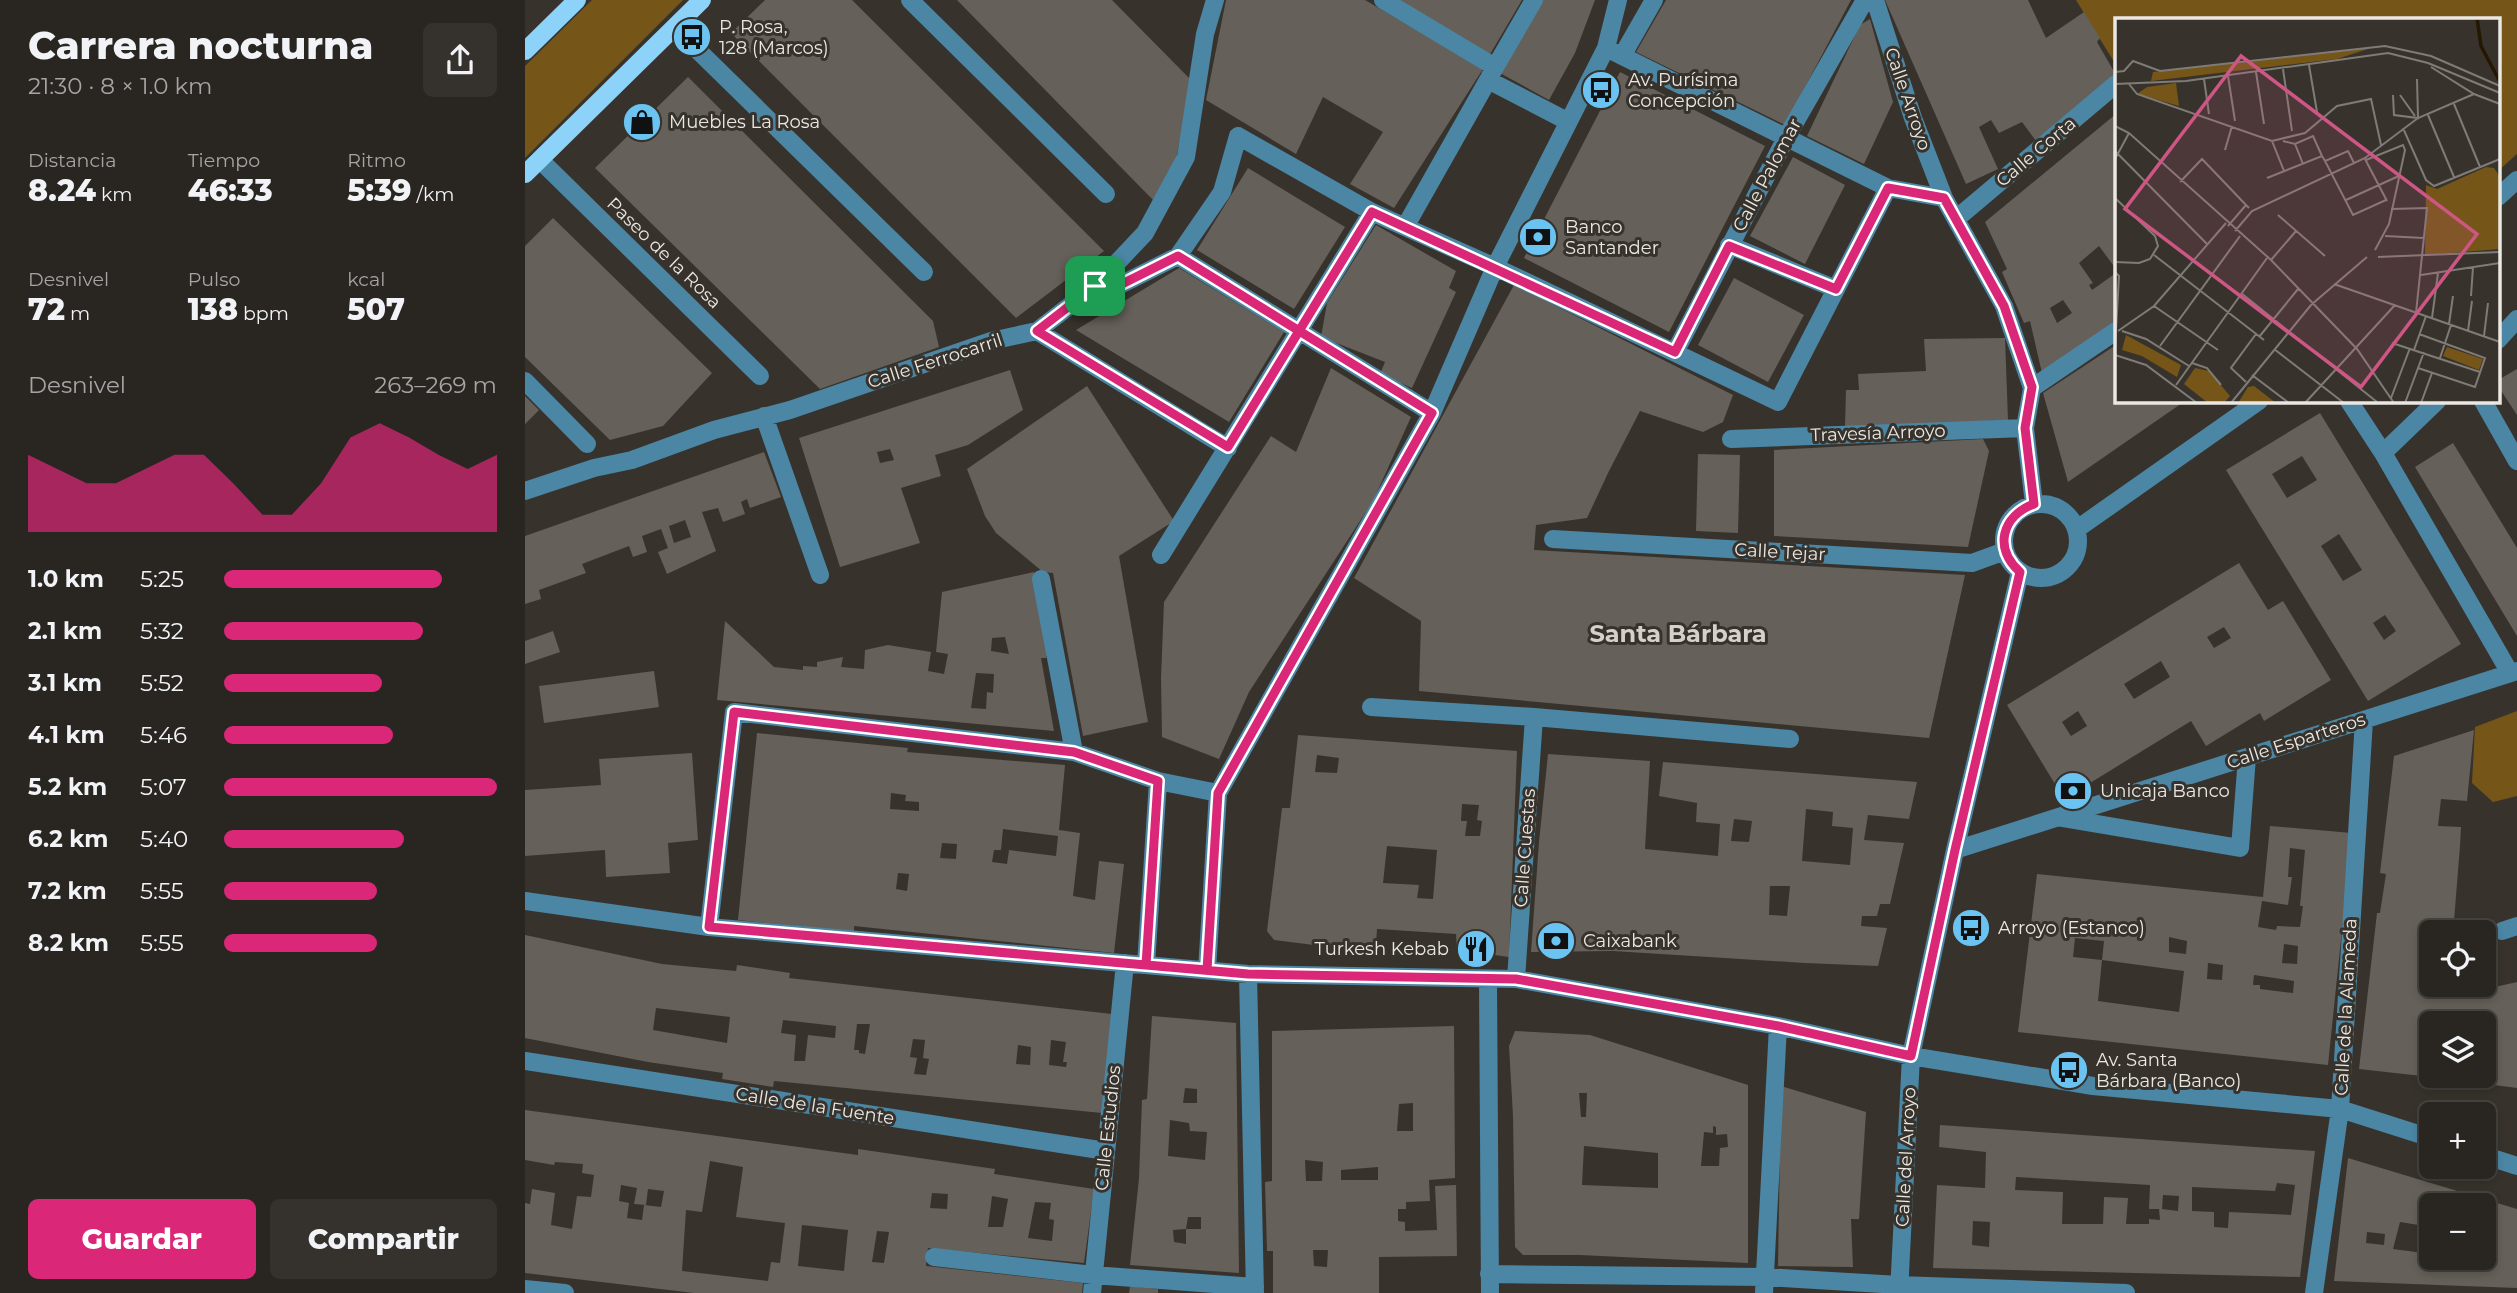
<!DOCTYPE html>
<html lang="es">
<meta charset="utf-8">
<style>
:root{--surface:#292621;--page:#35322e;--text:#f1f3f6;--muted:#a5a5a5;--line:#45433f;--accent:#db2777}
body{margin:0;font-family:Montserrat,sans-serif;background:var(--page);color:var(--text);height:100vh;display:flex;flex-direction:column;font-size:26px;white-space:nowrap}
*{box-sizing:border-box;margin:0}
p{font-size:23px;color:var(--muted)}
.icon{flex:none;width:38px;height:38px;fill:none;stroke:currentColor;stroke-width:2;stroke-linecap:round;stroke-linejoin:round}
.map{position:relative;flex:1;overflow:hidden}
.details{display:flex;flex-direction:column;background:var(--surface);width:525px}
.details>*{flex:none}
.fabs{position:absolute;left:1894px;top:920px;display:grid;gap:14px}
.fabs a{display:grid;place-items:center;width:77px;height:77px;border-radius:10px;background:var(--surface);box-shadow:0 4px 10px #0003,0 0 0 2px var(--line);font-size:35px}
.pin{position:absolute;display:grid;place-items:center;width:60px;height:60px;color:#fff;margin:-30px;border-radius:14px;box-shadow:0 4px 10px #0006}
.round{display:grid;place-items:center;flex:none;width:74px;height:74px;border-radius:10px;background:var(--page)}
.summary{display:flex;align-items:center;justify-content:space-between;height:119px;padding:0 28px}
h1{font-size:38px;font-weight:800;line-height:52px}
.metrics{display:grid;grid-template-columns:repeat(3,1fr);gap:10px;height:119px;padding:7px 28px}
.metrics div{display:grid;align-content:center}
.metrics b{font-size:30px;font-weight:800}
.metrics small{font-size:19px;font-weight:400}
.metrics p{font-size:19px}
.chart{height:196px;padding:14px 28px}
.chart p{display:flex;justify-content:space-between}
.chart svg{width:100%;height:126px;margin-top:7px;fill:var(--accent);opacity:.7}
.cta{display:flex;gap:14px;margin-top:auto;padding:14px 28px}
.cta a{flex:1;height:80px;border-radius:10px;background:var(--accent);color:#fff;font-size:28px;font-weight:800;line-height:80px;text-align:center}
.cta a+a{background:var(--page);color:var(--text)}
ul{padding:0 28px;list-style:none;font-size:23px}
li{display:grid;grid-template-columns:112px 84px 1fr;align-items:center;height:52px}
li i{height:18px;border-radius:9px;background:var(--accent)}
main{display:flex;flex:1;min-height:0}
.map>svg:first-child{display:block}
.green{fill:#755618}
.building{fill:#656059;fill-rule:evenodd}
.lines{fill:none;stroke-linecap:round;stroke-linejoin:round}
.minor{stroke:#4b86a5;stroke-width:18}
.major{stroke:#8dd2f9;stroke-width:18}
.route-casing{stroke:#fff;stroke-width:14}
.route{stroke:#db2777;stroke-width:9}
.labels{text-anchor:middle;stroke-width:6;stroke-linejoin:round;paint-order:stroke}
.poi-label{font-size:18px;fill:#ebe8e4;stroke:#37332c;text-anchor:start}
.street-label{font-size:18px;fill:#ebe8e4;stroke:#37332c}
.district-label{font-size:24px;font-weight:bold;fill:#d6d1c8;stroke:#37332c}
.inset-river{fill:none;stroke:#251800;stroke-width:3.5}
.inset-road{fill:none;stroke:#7f7b76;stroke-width:2}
.view{fill:#ce5684;fill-opacity:0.15;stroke:#ce5684;stroke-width:3.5}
.inset-edge{fill:none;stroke:#ebe8e4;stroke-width:3.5}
</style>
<main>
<section class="details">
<div class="summary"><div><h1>Carrera nocturna</h1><p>21:30 · 8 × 1.0 km</p></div><a class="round"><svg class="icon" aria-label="share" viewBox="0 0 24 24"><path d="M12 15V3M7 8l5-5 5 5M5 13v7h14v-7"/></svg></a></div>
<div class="metrics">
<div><p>Distancia</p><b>8.24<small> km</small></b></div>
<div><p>Tiempo</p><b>46:33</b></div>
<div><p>Ritmo</p><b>5:39<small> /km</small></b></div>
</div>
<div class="metrics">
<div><p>Desnivel</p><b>72<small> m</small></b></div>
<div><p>Pulso</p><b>138<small> bpm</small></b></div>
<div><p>kcal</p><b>507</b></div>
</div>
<div class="chart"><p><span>Desnivel</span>263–269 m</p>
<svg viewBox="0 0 160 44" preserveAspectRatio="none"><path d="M0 44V17L10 22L20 27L30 27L40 22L50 17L60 17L70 27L80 38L90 38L100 27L110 11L120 6L130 11L140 17L150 22L160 17V44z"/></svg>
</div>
<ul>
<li><b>1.0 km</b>5:25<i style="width:80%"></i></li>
<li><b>2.1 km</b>5:32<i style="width:73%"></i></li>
<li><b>3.1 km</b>5:52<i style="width:58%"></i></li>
<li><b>4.1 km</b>5:46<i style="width:62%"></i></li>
<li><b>5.2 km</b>5:07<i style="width:100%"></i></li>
<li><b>6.2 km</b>5:40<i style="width:66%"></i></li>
<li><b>7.2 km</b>5:55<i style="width:56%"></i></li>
<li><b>8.2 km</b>5:55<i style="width:56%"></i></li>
</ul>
<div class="cta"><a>Guardar</a><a>Compartir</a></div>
</section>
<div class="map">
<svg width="1992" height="1293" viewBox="0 0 1992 1293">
<rect width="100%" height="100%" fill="#37332c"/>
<path class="green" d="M67,0H158L0,158V66Z
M1551,0H1992V154L1973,171V19H1591V65Z
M1992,711V796L1968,802L1947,783L1950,727Z"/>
<path class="building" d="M240,0H327L579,251L491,318L206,33Z
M432,0H587L667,81L650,164L629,201Z
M701,0H840L958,69L869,208L825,184L858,132L798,97L771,154L681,100Z
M867,0H997L964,56Z
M1017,0H1070L1050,53L1024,100L975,73Z
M1141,0H1326L1260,125L1111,52Z
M1360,0H1503L1521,38L1559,12L1575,38L1572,42L1591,75L1511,141L1497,122L1474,133L1466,120L1454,127L1473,169L1441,184Z
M1345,19L1368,102L1339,164L1282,136L1335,25Z
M1095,72L1240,146L1144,332L999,258Z
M163,77L408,321L414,347L295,389L70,168Z
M1591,114V269L1574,246L1554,263L1568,283L1564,285L1567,290L1591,273V321L1517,373L1505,321L1499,323L1477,272L1482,269L1460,222ZM1538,300L1547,313L1532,323L1525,308Z
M1268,157L1320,185L1280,264L1225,236Z
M723,168L820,227L769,309L672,250Z
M28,218L187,373L138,426L85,440L0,357V246Z
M851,225L931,271L924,288L931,292L887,388L855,374L860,362L796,337L802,303Z
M654,268L759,332L704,422L551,330Z
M1209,278L1279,315L1243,382L1173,345Z
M989,285L1208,395L1198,422L1178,432L1115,411L1084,471L1062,518L1011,525L1009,550L1440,575L1404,738L894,691L896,621L829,578Z
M1480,338L1483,420L1320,427L1321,390H1334L1333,374L1401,371L1399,339Z
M1591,345V401H1660L1543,482L1518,393Z
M806,368L886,417L848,501L724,692L694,759L637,737L636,678L639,602L746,436L771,452Z
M1992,369V415L1973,386V380Z
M485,370L498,410L443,445L410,455L416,476L376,488L395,543L315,567L274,438ZM365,449L369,460L355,463L352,452Z
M562,386L649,521L594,556L623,722L558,736L528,573L518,572L471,533L460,516L442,469Z
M0,396L14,410L0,424Z
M1795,413L1936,644L1843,701L1701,470ZM1777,456L1792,480L1762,498L1747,474ZM1814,534L1837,570L1818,581L1796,546ZM1860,615L1871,631L1859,640L1848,623Z
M1458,439L1464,451L1443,547L1249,536V450Z
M1928,443L1992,548V636L1890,467Z
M239,452L256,497L225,508L222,499L216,502L220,514L198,522L193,508L177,512L191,551L142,574L133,552L143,548L136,529L117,536L122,552L108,557L104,546L57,564L61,573L14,590L16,599L0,604V536ZM160,520L166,537L149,543L144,526Z
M1173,454L1215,455L1213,533L1171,531Z
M1714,563L1743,610L1758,601L1806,680L1739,721L1735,713L1681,746L1666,721L1539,799L1482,705ZM1699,627L1706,638L1689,648L1682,637ZM1636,661L1645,677L1609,699L1599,684ZM1553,711L1562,726L1546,736L1537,722Z
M509,572L526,655L521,656L522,658H516L529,731L192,700L200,621L249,667L278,670V666L292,667V662L318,657L316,667L339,669L340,650L363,645L406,652L403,671L419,674L423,654L411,652L417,592ZM480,637L484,654L466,651L467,638ZM451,673L469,674L468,693L462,692L461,709L446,708Z
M28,631L35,652L0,664V641Z
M129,671L134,707L19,723L14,686Z
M1949,730L1942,801L1916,799L1913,826L1936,827L1935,846L1928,933H1906V985H1922L1921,998L1992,982V1088L1915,1078L1958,1076V1024H1906V1077L1834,1069L1852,913H1855L1861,874L1855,873L1869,756Z
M232,733L383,748L382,752L540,765L534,830L555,833L548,896L570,900L574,861L599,864L589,953L329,926V932L213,920ZM366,793L381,795L380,801L394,802V811L365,809ZM478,829L533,836L531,856L484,850L482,864L467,862L469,850H476ZM417,843L432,844L431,859L415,858ZM373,873L384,874L382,891L371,889Z
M773,735L992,751L984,957L932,950L931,934L852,929L851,944L820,942L821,949L749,940L742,931L757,808H765ZM792,755L814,758L812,773L790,772ZM937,804L954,805L952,820L957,821L955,836H940L942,821H936ZM862,846L912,850L908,899L892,898L894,885L858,883Z
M167,753L173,840L143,843L145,873L81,877L80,850L0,856V790L76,785L74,759Z
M1023,754L1125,761L1120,849L1193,856L1195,824L1171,822L1172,803L1134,796L1138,762L1392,782L1384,819L1343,815L1339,840L1379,843L1365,904H1355L1352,916H1337L1336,926L1362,928L1353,966L1280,963L1088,951L1006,952L1014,842ZM1281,809L1308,812L1307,826L1328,828L1325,865L1277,861ZM1209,819L1227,821L1224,842L1206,841ZM1245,886H1265L1262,916L1244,915Z
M1745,826L1827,833L1803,1065L1493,1032L1512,874L1738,897ZM1765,848L1780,850L1775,906H1778L1775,927L1752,926L1751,930L1733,927L1737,901L1763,905L1767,877H1763ZM1644,937L1662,941L1661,954L1644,952ZM1550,938L1579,941L1577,960L1659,971L1654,1012L1573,1001L1577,960L1548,957ZM1759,944L1773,946L1772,964L1757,963ZM1683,963L1698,965L1697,980L1682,979ZM1729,975L1769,981L1768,993L1735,989V985H1728Z
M0,935L137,964L211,971L212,965L265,973L264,978L587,1014L577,1113L249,1081L248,1087L197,1079L198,1073L123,1062L0,1038ZM131,1008L205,1017L202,1043L128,1030ZM258,1020L311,1026L310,1038L283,1035L280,1061H269L271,1035L256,1033ZM332,1024H345L340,1054L334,1053V1050H329ZM388,1039L400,1040L398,1058L404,1059L401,1075L389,1074L392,1058L385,1057ZM526,1040L541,1042L538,1062H542L541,1067L524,1065ZM493,1045L506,1047L505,1065L491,1064Z
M627,1016L711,1023L714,1273L605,1265L614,1178L617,1100L622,1099ZM660,1088L672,1089V1103H658ZM645,1120L664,1123L665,1131L682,1132L680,1160L643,1156ZM663,1217H676V1229H661V1244L649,1242L648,1230L661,1229Z
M929,1026L930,1178L904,1180L905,1201L881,1202V1209H873V1221L880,1222V1231L912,1230L910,1186L931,1185L932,1256L854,1257V1293H748V1251H742L740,1182L747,1181V1031ZM888,1103V1131H872L874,1104ZM780,1160L798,1162L797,1181H781ZM853,1167V1180H816V1170ZM788,1250H803L802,1267L789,1266Z
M990,1031L1065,1035L1223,1085V1263L1055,1255H998L990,1247L988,1116L984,1046ZM1054,1093H1062L1061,1117H1056ZM1188,1126L1191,1127V1135L1202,1134L1203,1147L1195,1148L1194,1166H1176L1179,1132L1188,1133ZM1059,1146L1133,1153V1188L1057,1185Z
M1256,1086L1341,1112L1334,1219H1326L1328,1267L1253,1266Z
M0,1110L333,1155V1149L470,1169L469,1174L569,1189L559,1263L403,1248L401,1266L558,1283L557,1293H169L0,1273V1203L5,1204L7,1189L30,1193L26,1225L47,1229L52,1196L66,1197L69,1175L57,1173L58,1164L30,1162L29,1165L0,1160ZM185,1161L218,1167L211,1217L260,1223L255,1263L246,1262L243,1281L157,1271L161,1210L177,1212ZM96,1185L112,1188L109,1204L121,1205L123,1189L139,1191L136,1207L119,1205L117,1220L102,1218L104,1203L94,1201ZM407,1193L423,1194L422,1209L405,1208ZM467,1196L483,1199L478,1227H463ZM510,1202L526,1203L524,1219L529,1220L527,1241L503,1238ZM277,1225L323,1230L319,1271L273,1266ZM352,1231L364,1232L359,1263L347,1262Z
M1415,1125L1790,1151L1775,1277L1408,1268L1412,1185L1460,1188L1461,1152L1414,1147ZM1491,1177L1625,1185L1624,1209H1634L1635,1220L1624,1219V1224H1601L1603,1198L1579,1197L1578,1224H1537L1538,1192L1490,1190ZM1752,1183L1770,1185L1766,1215L1704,1212L1703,1228L1689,1227V1212L1667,1211V1187L1750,1191ZM1638,1195L1654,1196L1653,1211L1637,1209ZM1448,1221L1465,1222L1464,1247L1447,1245Z
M1823,1158L1992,1209V1288L1809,1281ZM1906,1206H1958V1258H1906V1254L1868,1249L1875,1222L1906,1227ZM1842,1232L1860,1234L1859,1245L1841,1243Z
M605,1286L633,1289V1293H604Z"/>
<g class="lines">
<path class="minor" d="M385,0L581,194
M858,0L970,67
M1350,0L1388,118L1419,198L1479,306L1507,388L1500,428L1509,504
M150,28L399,272
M1081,48L1363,188L1419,198
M1097,56L1129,0
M965,76L1009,0
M1042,121L963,80L880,227L970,267L1253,402L1363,188
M15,160L235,376
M1973,197L1992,180
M1431,219L1591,84
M1204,245L1311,289
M653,256L907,413
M570,286L597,284L653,256L697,192L713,136L847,212
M512,331L703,448
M1973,340L1992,319
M1150,352L1261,138L1340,0
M0,381L62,444
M1507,388L1591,331
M1824,401L1858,453L1985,673
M1958,401L1992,461
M239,416L295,575
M1206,439L1500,428
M1858,453L1912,401
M0,491L69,468L107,460L189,430L265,410L466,341L512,331L570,286L620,233L661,157L680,34L690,0
M1479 541a37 37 0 1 1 74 0a37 37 0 1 1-74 0Z
M1552,529L1734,401
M1028,539L1447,563L1480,551
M636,555L847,212L880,227
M516,579L549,752
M846,707L1009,717L1265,739
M1537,818L1715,848L1722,757
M1430,850L1992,671
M0,901L184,927L723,974L991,979L1253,1026L1386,1056L1568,1086L1815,1109L1906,1138
M184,927L209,712L549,752L633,781
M1977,931L1992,926
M621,965L633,781L693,793
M682,970L693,793L907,413L970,267L1081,48L1093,0
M723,974L730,1293
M991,979L1009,717
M963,980L965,1293
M0,1061L581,1151
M1958,1155L1992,1166
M409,1257L568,1275L730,1287
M964,1274L1239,1277L1374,1285L1601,1293
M0,1289L40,1293
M567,1293L600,963
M1239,1293L1253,1026
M1374,1293L1386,1056L1430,850L1495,572
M1789,1293L1815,1109L1839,720"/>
<path class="major" d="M0,51L52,0
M0,174L177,0"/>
</g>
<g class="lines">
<g class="route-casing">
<path id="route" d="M570,286L597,284L653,256L907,413L693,793L682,970L621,965L184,927L209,712L549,752L633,781L621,965L723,974L991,979L1253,1026L1386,1056L1430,850L1495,572C1468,548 1477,516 1509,504L1500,428L1507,387L1479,306L1419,198L1363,188L1311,289L1204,246L1150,352L847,212L703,447L512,331L570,286"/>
</g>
<use href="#route" class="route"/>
</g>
<defs>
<g id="bus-disc" transform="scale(2.0125)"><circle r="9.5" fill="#6bc3f2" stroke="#37332c"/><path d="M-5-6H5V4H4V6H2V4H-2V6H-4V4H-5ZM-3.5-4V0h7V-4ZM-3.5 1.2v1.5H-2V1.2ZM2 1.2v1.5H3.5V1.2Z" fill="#111"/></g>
<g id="shop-disc" transform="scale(2.0125)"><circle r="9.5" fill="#6bc3f2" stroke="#37332c"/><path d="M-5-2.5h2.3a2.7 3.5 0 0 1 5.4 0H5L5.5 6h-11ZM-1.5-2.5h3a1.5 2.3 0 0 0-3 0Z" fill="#111"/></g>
<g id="bank-disc" transform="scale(2.0125)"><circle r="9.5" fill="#6bc3f2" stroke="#37332c"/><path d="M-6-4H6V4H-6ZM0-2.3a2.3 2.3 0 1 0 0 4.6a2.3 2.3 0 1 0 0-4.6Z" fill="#111"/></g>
<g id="restaurant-disc" transform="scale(2.0125)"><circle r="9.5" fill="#6bc3f2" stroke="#37332c"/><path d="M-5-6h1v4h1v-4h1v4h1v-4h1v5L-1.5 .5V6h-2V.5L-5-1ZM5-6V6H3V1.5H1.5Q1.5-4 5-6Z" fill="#111"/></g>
</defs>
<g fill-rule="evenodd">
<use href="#bus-disc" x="167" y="37"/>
<use href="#bus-disc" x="1076" y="90"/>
<use href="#shop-disc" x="117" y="122"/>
<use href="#bank-disc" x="1013" y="237"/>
<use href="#bank-disc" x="1548" y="791"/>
<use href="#bus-disc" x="1446" y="928"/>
<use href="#bank-disc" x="1031" y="941"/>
<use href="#restaurant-disc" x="951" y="949"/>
<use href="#bus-disc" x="1544" y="1070"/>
</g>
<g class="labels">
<g class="poi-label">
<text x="194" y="33">P. Rosa,<tspan x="194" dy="21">128 (Marcos)</tspan></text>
<text x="1103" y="86">Av. Purísima<tspan x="1103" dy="21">Concepción</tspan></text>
<text x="144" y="128">Muebles La Rosa</text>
<text x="1040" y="233">Banco<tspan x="1040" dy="21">Santander</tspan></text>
<text x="1575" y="797">Unicaja Banco</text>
<text x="1473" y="934">Arroyo (Estanco)</text>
<text x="1058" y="947">Caixabank</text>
<text x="924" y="955" text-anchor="end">Turkesh Kebab</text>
<text x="1571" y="1066">Av. Santa<tspan x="1571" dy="21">Bárbara (Banco)</tspan></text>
</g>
<g class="street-label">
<text transform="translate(1383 99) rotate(71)" y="6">Calle Arroyo</text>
<text transform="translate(1511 152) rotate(-40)" y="6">Calle Corta</text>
<text transform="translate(1242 175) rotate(-62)" y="6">Calle Palomar</text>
<text transform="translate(139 253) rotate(44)" y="6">Paseo de la Rosa</text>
<text transform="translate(410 361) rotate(-18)" y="6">Calle Ferrocarril</text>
<text transform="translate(1353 433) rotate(-2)" y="6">Travesía Arroyo</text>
<text transform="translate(1255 552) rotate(3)" y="6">Calle Tejar</text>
<text transform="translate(1771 741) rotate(-18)" y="6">Calle Esparteros</text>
<text transform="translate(1000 848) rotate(-86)" y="6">Calle Cuestas</text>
<text transform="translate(1821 1007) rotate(-87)" y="6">Calle de la Alameda</text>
<text transform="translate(290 1106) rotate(9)" y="6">Calle de la Fuente</text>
<text transform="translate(583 1128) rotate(-84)" y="6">Calle Estudios</text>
<text transform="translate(1381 1157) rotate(-87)" y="6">Calle del Arroyo</text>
</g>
<g class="district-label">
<text x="1153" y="642">Santa Bárbara</text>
</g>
</g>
<g transform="translate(1590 18)">
<rect width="385" height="385" fill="#37332c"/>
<path d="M256,30L222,41L36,63L38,54ZM61,65L64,88L22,76L32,69ZM371,149L379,150L385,159V231L310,237L311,167L322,171ZM11,317L66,347L62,359L27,338L7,332ZM332,329L368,341L364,352L328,338ZM80,350L94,353L115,378L109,385H93L69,366ZM139,368L161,385H123L133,369Z" fill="#755618"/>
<path class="inset-river" d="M362,0L366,28L384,62"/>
<path class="inset-road" d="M194,47L202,94M316,49L359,76L385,86M168,51L177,113M0,54L9,53L18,43L45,53L270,28L316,38L385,68M141,54L149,106M113,58L120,103M89,61L94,96M0,66L71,63L273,35L313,45L385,75M14,66L22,76L157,123L190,115L222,88L256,81L266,127M278,77L279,97L303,100L302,61M285,77L300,98M339,86L365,149M313,97L339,159M0,108L14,115L156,242L242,331L279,385M288,110L311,162L319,168L385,141M157,123L169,153M168,123L180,126L198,118L207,138M180,126L188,146M110,132L117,108M0,133L92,226M0,141L14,115M250,141L272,183M251,142L288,127L290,132L274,206L260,232M239,145L233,133L210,143L238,197L271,182M152,160L207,138L210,143M65,164L87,141L131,187M0,180L40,218L43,228L35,241L24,245L0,244M231,182L286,157M276,191L312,190L301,295M163,197L210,238M113,208L131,187L134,190M120,213L137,193L250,140L303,100L359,76M270,218L309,220M39,237L149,322M263,239L385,234M156,242L181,213M0,254L4,258L0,330M306,257L385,245M219,266L385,324M126,275L262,384M356,278L358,249M39,288L103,332M317,300L323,255M334,306L338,278M3,313L39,288L111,205M7,313L31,321L74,348M353,313L357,283M369,318L373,285M144,319L183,271M277,325L365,354M45,328L125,218M159,331L229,385M299,332L311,298M0,337L31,347L82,385M325,340L336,307M77,345L92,350L106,367M303,350L360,369L370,340L304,316M137,357L174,385M131,364L116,350L141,316M61,367L152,240M276,380L295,330M116,385L196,287L252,239M190,385L280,287M290,385L309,334M306,385L317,355"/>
<path class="view" d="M126,38L362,216L246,369L10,191Z"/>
<rect width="385" height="385" class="inset-edge"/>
</g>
</svg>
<div class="fabs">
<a><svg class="icon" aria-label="locate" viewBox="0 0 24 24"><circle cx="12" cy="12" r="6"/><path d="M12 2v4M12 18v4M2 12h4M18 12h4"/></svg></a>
<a><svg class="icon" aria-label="layers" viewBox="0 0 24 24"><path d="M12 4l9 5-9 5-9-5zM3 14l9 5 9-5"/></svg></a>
<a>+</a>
<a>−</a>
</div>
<div class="pin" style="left:570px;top:286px;background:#1e9e55"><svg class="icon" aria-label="arrive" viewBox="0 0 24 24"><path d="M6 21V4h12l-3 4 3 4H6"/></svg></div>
</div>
</main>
